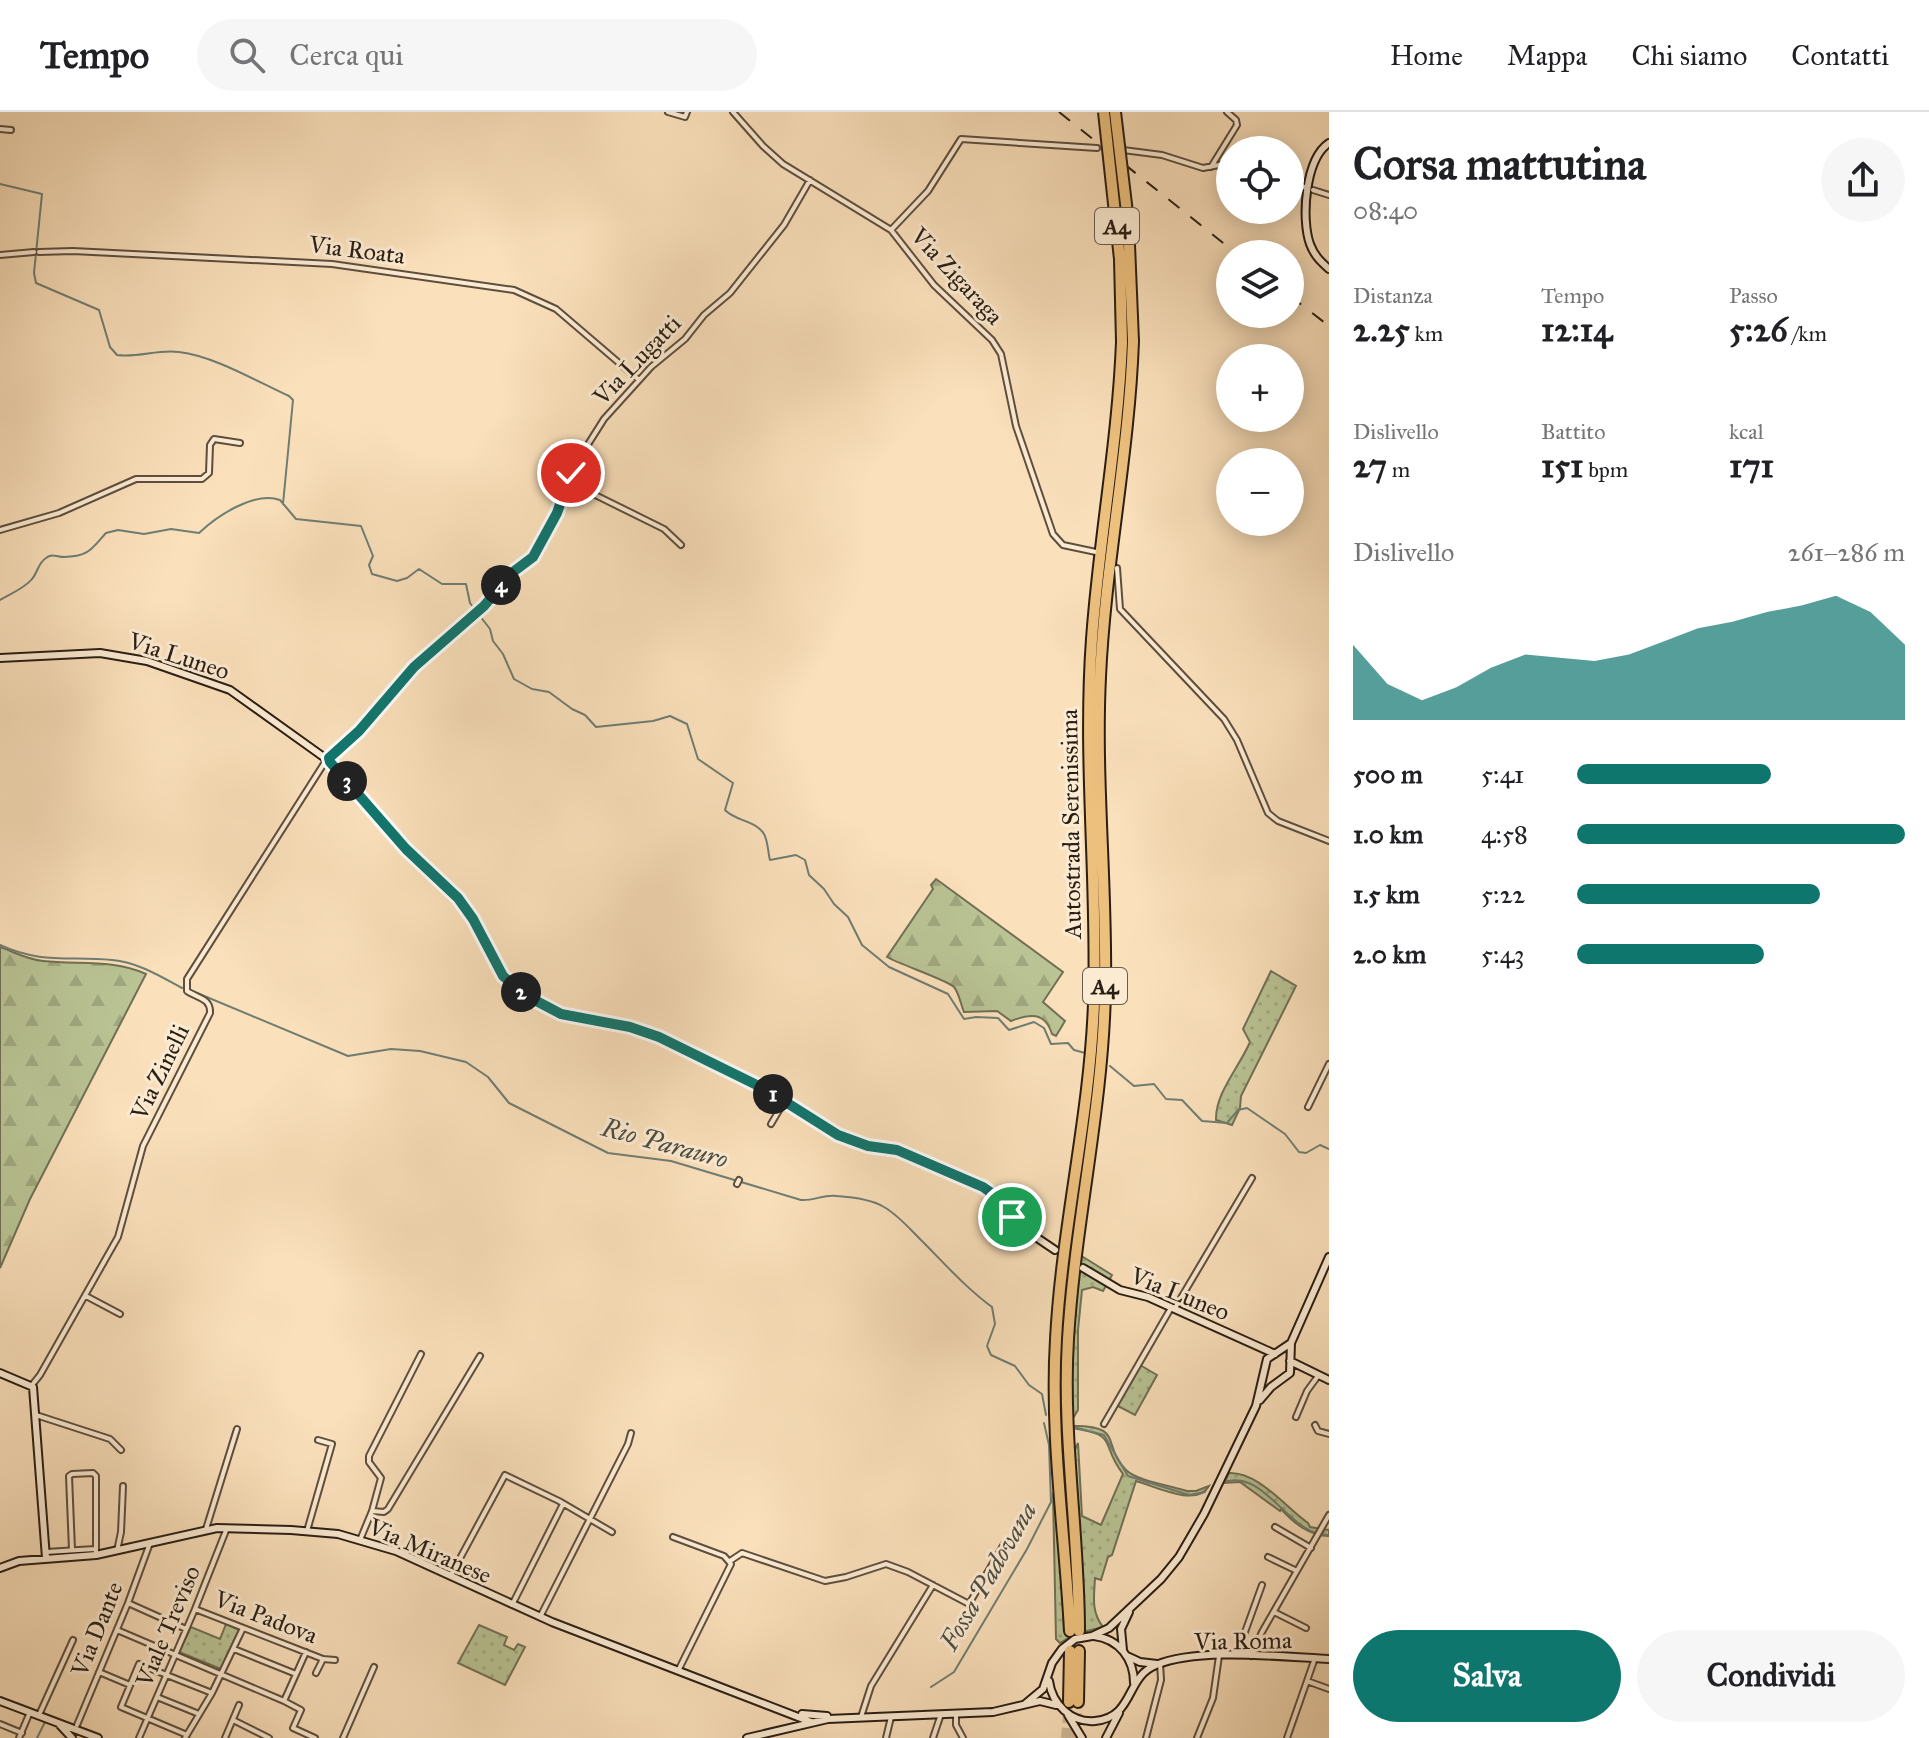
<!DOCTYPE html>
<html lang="it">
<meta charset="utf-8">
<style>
:root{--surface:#fff;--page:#f6f6f6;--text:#202124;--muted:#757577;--line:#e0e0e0;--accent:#0f766e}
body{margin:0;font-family:"IM FELL Great Primer",serif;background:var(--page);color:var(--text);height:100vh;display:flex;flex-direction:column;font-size:30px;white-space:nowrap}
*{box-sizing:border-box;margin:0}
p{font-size:26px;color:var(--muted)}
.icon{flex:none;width:44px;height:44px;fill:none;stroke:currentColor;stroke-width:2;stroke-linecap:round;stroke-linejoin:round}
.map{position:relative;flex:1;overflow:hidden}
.side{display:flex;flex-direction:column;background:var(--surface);width:600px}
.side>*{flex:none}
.buttons{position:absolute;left:1216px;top:24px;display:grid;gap:16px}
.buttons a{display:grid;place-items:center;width:88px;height:88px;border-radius:50%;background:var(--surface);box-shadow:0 4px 20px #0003;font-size:40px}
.pin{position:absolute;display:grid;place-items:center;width:68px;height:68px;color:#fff;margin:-34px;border:4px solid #fff;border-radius:50%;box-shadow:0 2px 8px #0007}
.km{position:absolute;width:40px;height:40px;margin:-20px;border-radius:50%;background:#222;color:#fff;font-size:22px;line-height:40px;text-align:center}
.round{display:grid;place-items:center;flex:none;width:84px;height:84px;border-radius:42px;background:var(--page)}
.headline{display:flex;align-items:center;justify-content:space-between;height:136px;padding:0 24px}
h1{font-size:44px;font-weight:800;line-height:60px}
.stats{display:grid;grid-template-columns:repeat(3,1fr);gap:12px;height:136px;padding:8px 24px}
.stats div{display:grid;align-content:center}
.stats b{font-size:34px;font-weight:800}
.stats small{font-size:22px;font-weight:400}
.stats p{font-size:22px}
.chart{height:224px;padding:16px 24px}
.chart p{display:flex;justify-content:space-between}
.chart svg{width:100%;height:144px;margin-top:8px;fill:var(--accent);opacity:.7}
.action{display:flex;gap:16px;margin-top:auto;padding:16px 24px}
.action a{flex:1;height:92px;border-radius:48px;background:var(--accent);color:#fff;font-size:32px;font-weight:800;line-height:92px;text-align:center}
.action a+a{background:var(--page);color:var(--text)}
ul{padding:0 24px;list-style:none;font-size:26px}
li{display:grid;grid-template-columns:128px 96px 1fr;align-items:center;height:60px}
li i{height:20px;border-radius:10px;background:var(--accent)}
header{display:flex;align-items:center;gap:48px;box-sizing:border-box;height:112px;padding:0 40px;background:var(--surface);border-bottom:2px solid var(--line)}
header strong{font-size:38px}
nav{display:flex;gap:44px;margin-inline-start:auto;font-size:28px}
.search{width:560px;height:72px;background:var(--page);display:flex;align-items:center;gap:20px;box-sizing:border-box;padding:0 28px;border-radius:44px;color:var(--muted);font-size:30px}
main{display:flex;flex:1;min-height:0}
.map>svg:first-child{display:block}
.green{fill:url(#green-dots);stroke:#717054;stroke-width:2}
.forest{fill:url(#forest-firs);stroke:#717054;stroke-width:2}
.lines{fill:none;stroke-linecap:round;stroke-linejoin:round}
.stream{stroke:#6f7d73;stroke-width:2}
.highway-tunnel{stroke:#d0b99a;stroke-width:10;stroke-dasharray:10 5;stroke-linecap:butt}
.street-casing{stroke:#5d4e3e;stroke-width:8}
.secondary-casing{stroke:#291e14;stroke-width:10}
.highway-casing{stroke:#291e14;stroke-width:14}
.street{stroke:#fcebd3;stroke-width:4}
.secondary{stroke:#fcebd3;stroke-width:6}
.highway{stroke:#edc07e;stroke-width:10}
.rail{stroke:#291e14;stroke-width:2;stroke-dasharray:14 14;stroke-linecap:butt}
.highway-bridge-casing{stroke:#291e14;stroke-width:14;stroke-linecap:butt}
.highway-bridge{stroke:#edc07e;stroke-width:10}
.route-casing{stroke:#fff;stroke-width:16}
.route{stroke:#0f766e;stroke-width:10}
.labels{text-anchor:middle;stroke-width:6;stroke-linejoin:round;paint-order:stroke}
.shield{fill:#fcebd3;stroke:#685c4d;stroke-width:2}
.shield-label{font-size:22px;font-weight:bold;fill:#291e14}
.street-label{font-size:24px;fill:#291e14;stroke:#fcebd3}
.water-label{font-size:26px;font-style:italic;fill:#4c4e43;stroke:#fcebd3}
</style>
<header>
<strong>Tempo</strong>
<div class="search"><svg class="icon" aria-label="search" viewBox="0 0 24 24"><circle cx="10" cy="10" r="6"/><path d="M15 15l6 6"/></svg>Cerca qui</div>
<nav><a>Home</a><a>Mappa</a><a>Chi siamo</a><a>Contatti</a></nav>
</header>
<main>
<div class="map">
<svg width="1329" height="1626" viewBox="0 0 1329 1626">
<defs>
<pattern id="green-dots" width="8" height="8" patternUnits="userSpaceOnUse" patternTransform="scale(2)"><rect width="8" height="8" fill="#b9c394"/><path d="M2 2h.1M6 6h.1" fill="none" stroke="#9fa77f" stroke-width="1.8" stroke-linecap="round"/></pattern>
<pattern id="forest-firs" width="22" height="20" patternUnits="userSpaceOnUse" patternTransform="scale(2)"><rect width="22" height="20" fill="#b9c394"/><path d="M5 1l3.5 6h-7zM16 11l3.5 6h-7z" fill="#9fa77f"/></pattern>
</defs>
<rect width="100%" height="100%" fill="#fae0bb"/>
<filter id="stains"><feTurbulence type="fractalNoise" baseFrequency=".0025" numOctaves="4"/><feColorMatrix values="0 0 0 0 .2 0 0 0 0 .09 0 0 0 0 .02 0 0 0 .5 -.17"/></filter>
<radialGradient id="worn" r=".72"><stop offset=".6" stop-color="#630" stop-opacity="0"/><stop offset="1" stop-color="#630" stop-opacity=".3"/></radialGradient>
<path class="green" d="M1271,859L1296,874L1241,984L1240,996L1232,1013L1216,1008C1215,981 1240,954 1250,930L1243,917Z
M1080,1143L1112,1163L1103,1179L1093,1175L1082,1178L1078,1218V1298L1072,1308L1071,1224Z
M1140,1253L1157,1263L1135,1303L1116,1293Z
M1072,1314C1125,1313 1101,1333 1126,1358C1137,1369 1172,1374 1187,1379H1196L1209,1374C1197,1396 1154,1374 1136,1369L1112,1443L1108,1445L1101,1468L1095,1466C1094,1484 1091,1500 1103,1515L1075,1522L1060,1531L1056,1527L1053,1382L1057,1373L1064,1519H1083L1074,1340L1078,1331L1082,1404L1101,1413L1123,1362C1099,1331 1120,1323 1072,1316Z
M1229,1361C1259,1360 1285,1395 1308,1411L1310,1415L1329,1418V1424C1309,1424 1294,1411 1281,1397L1280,1399L1240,1370L1224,1371Z
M226,1512L240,1518L221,1557L179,1540L191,1515L220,1527Z
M479,1513L507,1525L504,1533L514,1538L518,1532L525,1535L505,1573L458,1551Z"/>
<path class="forest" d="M936,767L1063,860L1043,890L1065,909L1056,924L1052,922C1045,899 1029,902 1011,909L997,899L964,900C961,893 959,881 954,875C949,869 899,852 887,845L933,777L931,773Z
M0,835C14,840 29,848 43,849C78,853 113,847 146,862L30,1087L0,1156Z"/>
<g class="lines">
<path class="stream" d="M0,72L42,82L34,161L36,171L99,198L110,235L117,243C138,246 158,237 179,240C214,244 256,269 289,284L293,288L283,392
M0,488C10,482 25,476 32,467C38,460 38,451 46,446C52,441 57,445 64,445C89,445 92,436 106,421L118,418L144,422L171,417L199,421C217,404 254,379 280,388L296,407L361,414L373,444L369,453L372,462L397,469L407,466L419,457L442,472H466L470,491L490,517L493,529L503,542L514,567L532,577L549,580L572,597L585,603L596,615L653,609L670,604L687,612L698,647L733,671L725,698C735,709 757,709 764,722C768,729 768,741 770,748L796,743L805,748L809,763L824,777L834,792L848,805L862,833L889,855L948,882L964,907L976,905L998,906L1009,918L1034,910L1044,916L1051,932L1068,931L1074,938L1085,941
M0,833C41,852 69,844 112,848C137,850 160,864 182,876
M190,878L348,944L391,937L420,939L466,950L488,965L509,991L608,1041L671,1049L801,1088C814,1089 824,1082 837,1084C852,1085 871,1087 884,1095C898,1103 909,1116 921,1128C944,1151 966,1176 992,1195L995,1212L987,1234L991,1243L1015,1254L1029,1273L1042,1282L1046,1303
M1110,954L1134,974L1154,972L1166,987L1182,988L1202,1009L1227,1011L1238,998L1247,996L1285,1022L1299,1040L1306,1041L1320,1033L1329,1037
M1077,1316L1104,1323L1128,1364L1189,1383L1205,1380
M1221,1371C1265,1353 1288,1425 1329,1423
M931,1575L954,1560L1027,1437L1051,1390L1049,1333L1044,1311
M37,1626L45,1610"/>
<path class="highway-tunnel" d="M1066,1626L1069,1590
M1075,1626L1078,1590"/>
<g class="street-casing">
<path id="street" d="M668,0L685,5L687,0
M733,0L763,34L783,52L891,118L934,173L992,228L1001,242L1016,314L1053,422L1063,433L1096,440
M0,17L11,18
M1123,38L1162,43L1203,56L1230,51
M1211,55L1237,13L1236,8L1227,0
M1290,70L1307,76
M1313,78L1329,83
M891,118L928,79L961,27L1097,36
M39,140L73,139L332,152L514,178L556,197L639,268
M0,143L34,140
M569,370L664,417L681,433
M0,418L59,401L136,367H202L209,361L210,333L214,327L240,331
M1117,456L1120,497L1224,607L1237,628L1268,701L1278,709L1329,729
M329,646L359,619L414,555L484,494L513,460L533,445L557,401L575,353L604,307L651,255L685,227L704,203L730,181L784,113L810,68
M1308,995L1329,952
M771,1012L784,990
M737,1072L739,1068
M86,1184L120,1202
M1175,1196L1252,1066
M32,1273L40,1263L118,1125L143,1034L210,901C211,886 197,886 187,879V867L325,650
M36,1303L110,1327L121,1338
M1296,1305L1307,1279L1318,1264
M1104,1312L1171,1196
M1315,1313L1318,1319L1329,1322
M372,1399L384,1400L388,1397L480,1244
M1275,1415L1311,1436
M206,1417L237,1317
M307,1419L332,1332L318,1328
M673,1425L724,1444L731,1452L678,1559
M360,1428L372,1399L381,1366L369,1350V1344L421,1242
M72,1438L69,1364L72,1362L93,1361L96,1364V1443
M117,1439L121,1420L123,1374
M46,1440L95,1437
M1268,1445L1297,1459
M730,1449L742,1441L825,1469L846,1465L886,1452L908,1460L969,1492L1004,1432
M451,1463L505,1363L559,1389L612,1420
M128,1491L186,1517
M512,1493L563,1392
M195,1497L323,1547L316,1561
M1274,1500L1306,1516
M540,1505L628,1332L631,1321
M117,1518L284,1589L306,1540
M234,1537L296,1562
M1237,1542L1262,1473
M1251,1544L1262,1520L1329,1403
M323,1547L335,1548
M99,1560L130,1573
M1307,1569L1329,1577
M157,1585L199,1602
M284,1589L301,1598L293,1616L315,1626
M956,1602V1613L963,1626
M39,1603L73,1528
M861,1605L871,1574L933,1473
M233,1608L269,1626
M0,1612L22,1621
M77,1613L128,1491L150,1431
M187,1623L121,1595L139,1552L212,1581
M19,1626L30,1600
M139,1626L195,1497L227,1416
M185,1626L212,1581L243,1516
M225,1626L239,1593
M343,1626L374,1555
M886,1626L891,1605
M933,1626L941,1602
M1146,1626L1161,1568L1160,1551
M1197,1626L1213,1586L1219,1544
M1287,1626L1315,1546"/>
</g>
<g class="secondary-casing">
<path id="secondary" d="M1329,31C1305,47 1301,107 1310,132C1314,143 1320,149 1329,157
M0,546L100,541L147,549L230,578L325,646
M330,650L401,732L458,786L473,807L503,864L525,883L561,902L630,915L659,925L765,977L838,1023L868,1034L897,1038L983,1075L1000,1087L1018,1113L1055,1138
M1083,1156L1120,1178L1148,1185L1275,1242
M1290,1249L1329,1268
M0,1261L33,1275L46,1446
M1260,1288L1271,1275L1290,1261L1291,1231L1329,1145
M0,1456L19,1449L96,1443L217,1416L291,1418L338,1422L396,1439L552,1510L811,1610
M1094,1524C1119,1527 1134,1547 1134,1571
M1123,1538L1121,1517L1129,1500
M1127,1544L1140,1550L1157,1552
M1049,1569C1052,1592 1071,1611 1095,1609C1135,1605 1125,1565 1156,1553C1199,1535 1281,1545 1329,1547
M0,1589L98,1626
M1025,1592L1043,1577L1052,1551L1062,1537L1075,1527L1092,1524L1109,1516L1161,1467L1179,1445L1204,1402L1256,1294L1267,1247L1291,1231
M802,1602L827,1604
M1068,1603L1082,1626
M60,1613L72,1626
M747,1626L828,1607L993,1600L1040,1589L1056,1593
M1106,1626L1119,1601"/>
</g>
<g class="highway-casing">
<path id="highway" d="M1070,1519C1065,1423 1050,1324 1056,1227C1062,1114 1090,1004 1094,891C1098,770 1083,649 1092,527C1099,428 1118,330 1122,230
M1079,1519C1079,1422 1062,1324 1068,1227C1075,1110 1103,995 1105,878C1107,773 1095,669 1100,565C1105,453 1129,342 1133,229
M1069,1590L1070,1539
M1078,1590L1079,1539"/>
</g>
<use href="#street" class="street"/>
<use href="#secondary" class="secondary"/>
<use href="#highway" class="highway"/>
<path class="rail" d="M1059,0L1237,142
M1290,184L1329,214"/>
<g class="highway-bridge-casing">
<path id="highway-bridge" d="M1104,0L1120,147L1122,230
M1115,0L1128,109L1133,229"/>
</g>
<use href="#highway-bridge" class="highway-bridge"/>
</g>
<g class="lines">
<g class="route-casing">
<path id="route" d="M571,361L557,401L533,445L513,460L484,494L414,555L359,619L329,646L330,650L406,737L458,786L473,807L503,864L525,883L561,902L630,915L659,925L765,977L838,1023L868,1034L897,1038L983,1075L1000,1087L1012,1105"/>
</g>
<use href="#route" class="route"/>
</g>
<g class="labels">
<g class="shield">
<rect x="1095" y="96" width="44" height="36" rx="6"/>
<rect x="1083" y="856" width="44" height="36" rx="6"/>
</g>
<g class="shield-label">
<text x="1117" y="122">A4</text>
<text x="1105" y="882">A4</text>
</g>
<g class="street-label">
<text transform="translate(357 138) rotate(7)" y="8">Via Roata</text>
<text transform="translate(957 164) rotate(47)" y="8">Via Zigaraga</text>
<text transform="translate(637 248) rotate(-46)" y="8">Via Lugatti</text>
<text transform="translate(179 544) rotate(18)" y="8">Via Luneo</text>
<text transform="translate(1071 712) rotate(-91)" y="8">Autostrada Serenissima</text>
<text transform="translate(160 960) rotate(-64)" y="8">Via Zinelli</text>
<text transform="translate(1180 1182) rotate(22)" y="8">Via Luneo</text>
<text transform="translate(430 1439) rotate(23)" y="8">Via Miranese</text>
<text transform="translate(266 1505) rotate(21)" y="8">Via Padova</text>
<text transform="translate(168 1514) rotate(-67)" y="8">Viale Treviso</text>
<text transform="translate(97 1517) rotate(-68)" y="8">Via Dante</text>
<text transform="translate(1243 1529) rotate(-1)" y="8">Via Roma</text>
</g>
<g class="water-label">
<text transform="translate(665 1031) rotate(15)" y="9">Rio Parauro</text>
<text transform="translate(988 1464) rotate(-60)" y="9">Fossa Padovana</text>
</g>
</g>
<rect width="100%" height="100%" filter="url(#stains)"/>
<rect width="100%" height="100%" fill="url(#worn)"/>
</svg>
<div class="buttons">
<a><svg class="icon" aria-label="locate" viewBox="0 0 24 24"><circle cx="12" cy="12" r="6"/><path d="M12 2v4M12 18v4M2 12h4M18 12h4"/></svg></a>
<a><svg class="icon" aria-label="layers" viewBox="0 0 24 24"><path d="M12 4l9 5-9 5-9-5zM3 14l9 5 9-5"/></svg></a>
<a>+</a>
<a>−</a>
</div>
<div class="pin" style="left:1012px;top:1105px;background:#1e9e55"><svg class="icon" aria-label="arrive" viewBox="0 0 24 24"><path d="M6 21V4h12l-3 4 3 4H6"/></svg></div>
<div class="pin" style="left:571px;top:361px;background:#d93025"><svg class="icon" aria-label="check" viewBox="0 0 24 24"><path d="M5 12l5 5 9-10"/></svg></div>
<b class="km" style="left:773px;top:982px">1</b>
<b class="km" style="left:521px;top:880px">2</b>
<b class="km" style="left:347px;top:669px">3</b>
<b class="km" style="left:501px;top:473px">4</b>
</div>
<section class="side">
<div class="headline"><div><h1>Corsa mattutina</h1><p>08:40</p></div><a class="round"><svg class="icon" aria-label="share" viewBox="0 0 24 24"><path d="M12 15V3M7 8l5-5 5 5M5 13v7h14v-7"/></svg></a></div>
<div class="stats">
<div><p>Distanza</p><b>2.25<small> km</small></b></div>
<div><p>Tempo</p><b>12:14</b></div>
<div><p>Passo</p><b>5:26<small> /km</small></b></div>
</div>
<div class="stats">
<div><p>Dislivello</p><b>27<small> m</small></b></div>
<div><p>Battito</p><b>151<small> bpm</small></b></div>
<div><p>kcal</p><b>171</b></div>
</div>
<div class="chart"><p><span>Dislivello</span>261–286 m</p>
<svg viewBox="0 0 160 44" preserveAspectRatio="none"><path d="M0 44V21L10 33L20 38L30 34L40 28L50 24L60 25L70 26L80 24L90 20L100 16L110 14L120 11L130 9L140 6L150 11L160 21V44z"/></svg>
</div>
<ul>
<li><b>500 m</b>5:41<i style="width:59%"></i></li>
<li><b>1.0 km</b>4:58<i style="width:100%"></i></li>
<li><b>1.5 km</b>5:22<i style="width:74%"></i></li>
<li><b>2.0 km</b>5:43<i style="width:57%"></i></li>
</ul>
<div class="action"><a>Salva</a><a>Condividi</a></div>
</section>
</main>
